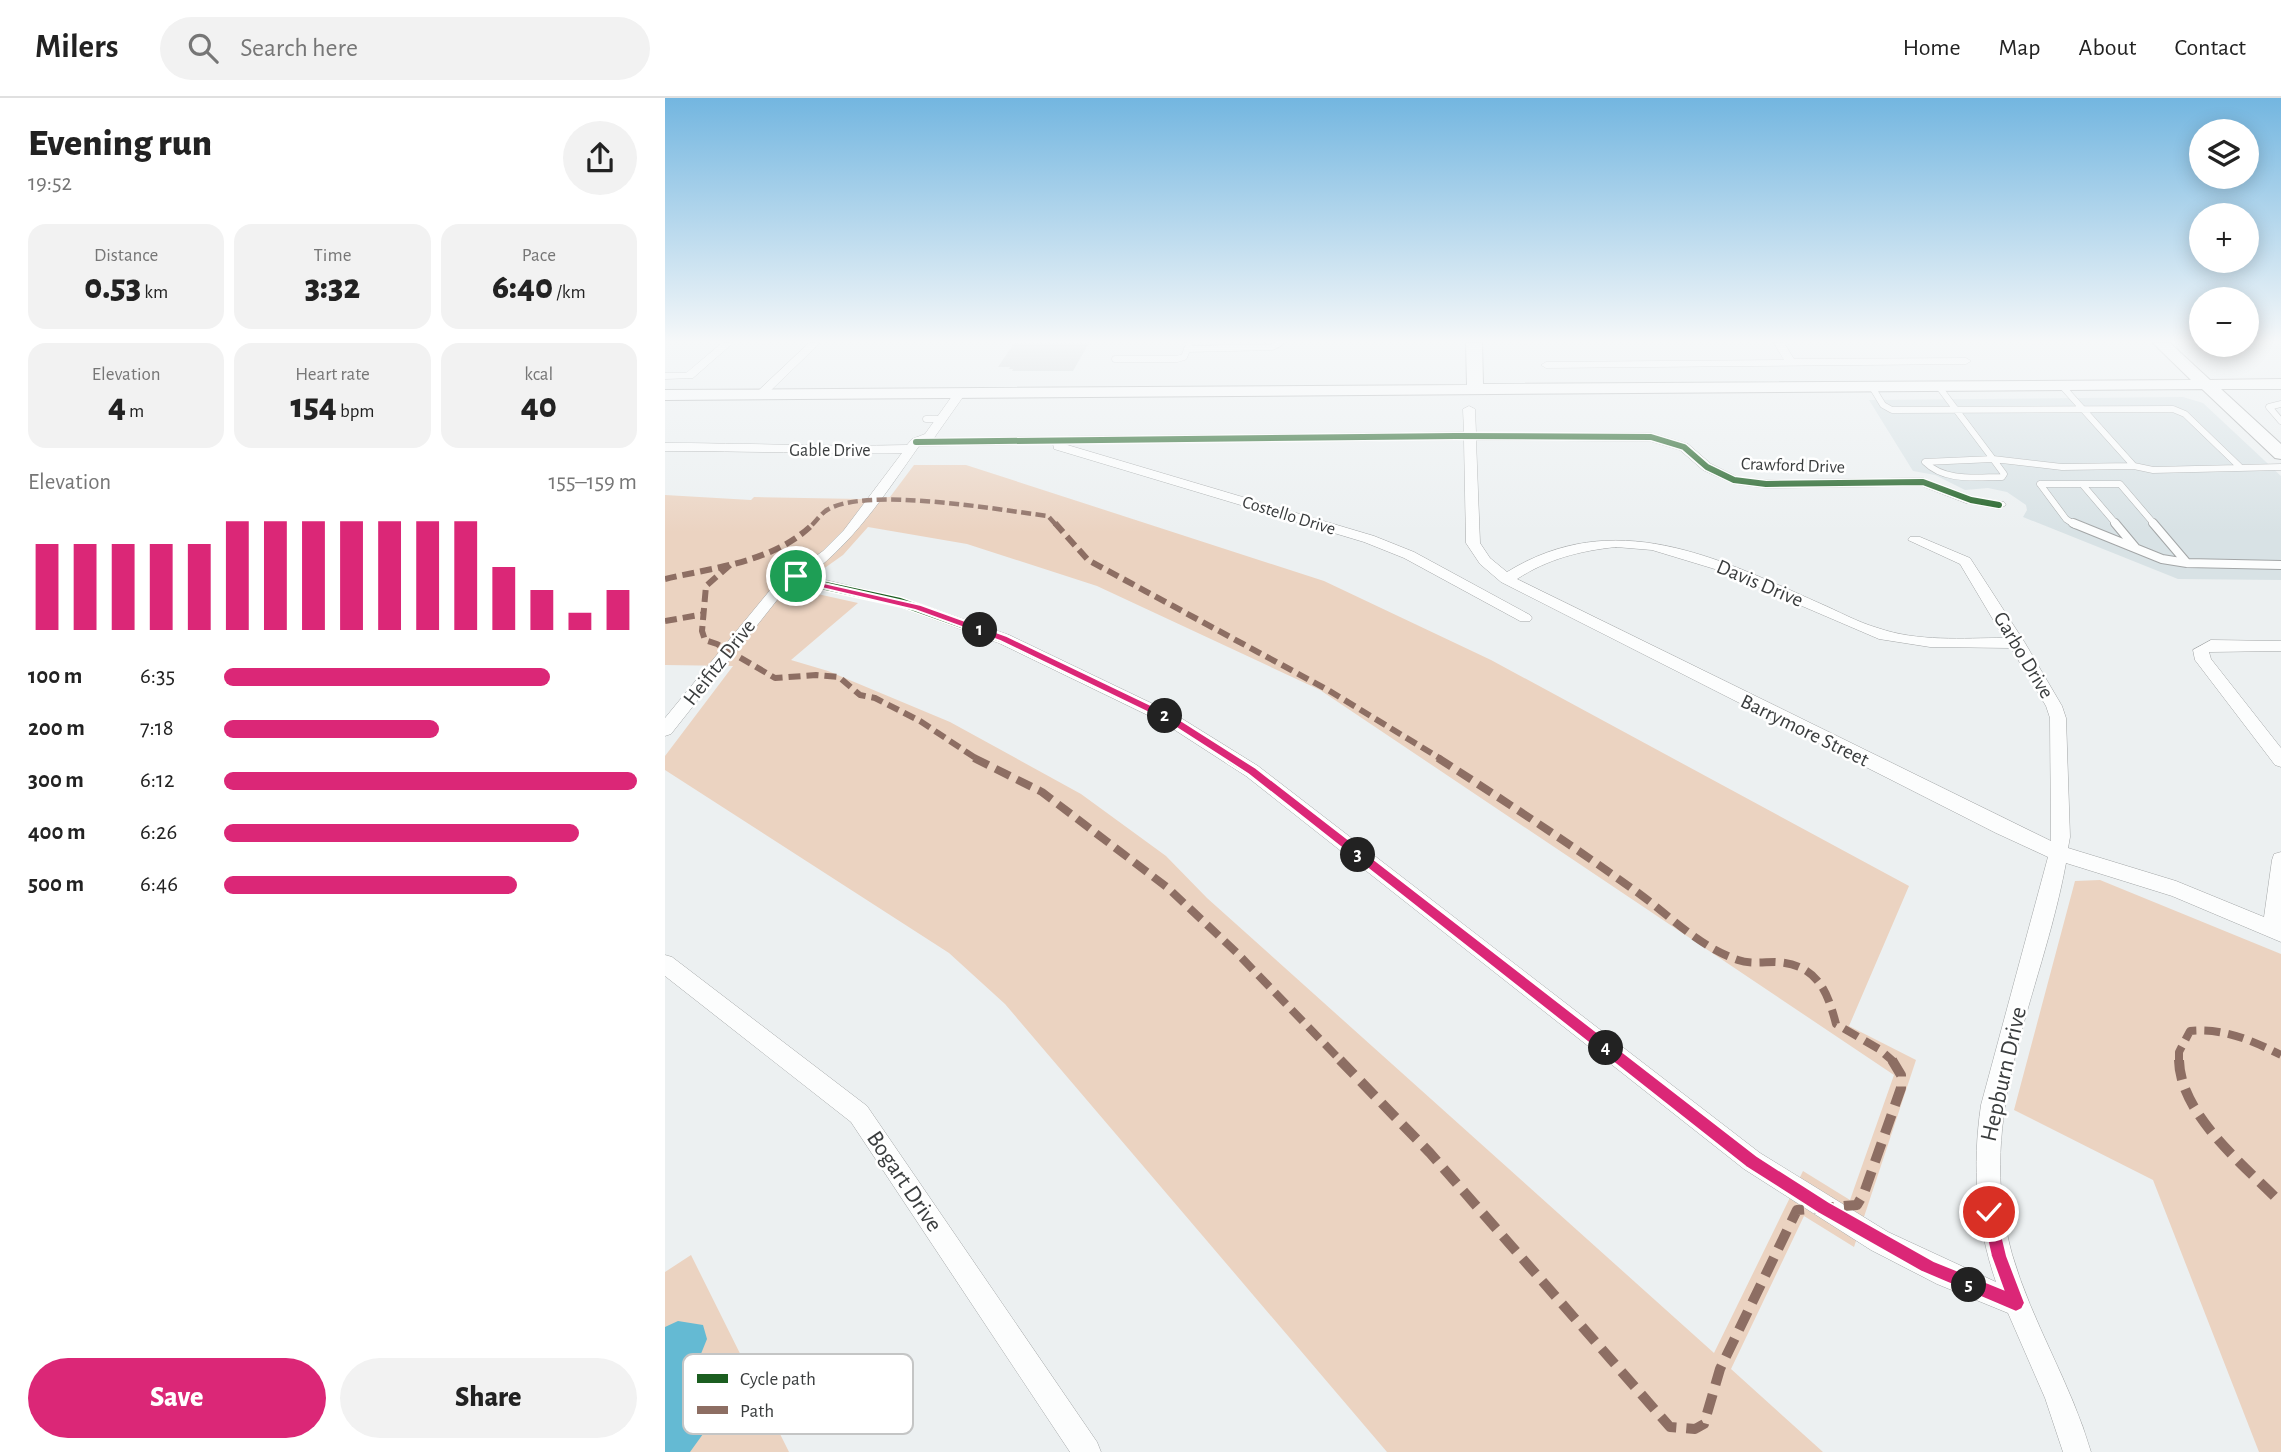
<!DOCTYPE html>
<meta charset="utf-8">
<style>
:root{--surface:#fff;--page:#f2f2f2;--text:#222;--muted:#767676;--line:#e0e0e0;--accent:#db2777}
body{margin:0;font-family:"Alegreya Sans",sans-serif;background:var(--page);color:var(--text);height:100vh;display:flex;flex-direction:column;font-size:26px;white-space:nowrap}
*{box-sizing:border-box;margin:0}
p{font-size:23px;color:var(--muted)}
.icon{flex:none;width:38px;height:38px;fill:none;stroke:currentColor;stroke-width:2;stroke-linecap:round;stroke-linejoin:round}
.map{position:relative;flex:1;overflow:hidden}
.details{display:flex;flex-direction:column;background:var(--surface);width:665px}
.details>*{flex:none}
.buttons{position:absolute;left:1524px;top:21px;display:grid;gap:14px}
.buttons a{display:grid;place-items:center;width:70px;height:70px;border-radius:50%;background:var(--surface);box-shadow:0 4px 18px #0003;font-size:35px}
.pin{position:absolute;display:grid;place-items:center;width:60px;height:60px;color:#fff;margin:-30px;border:4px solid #fff;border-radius:50%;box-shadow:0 2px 7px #0007}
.km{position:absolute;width:35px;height:35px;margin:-18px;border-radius:50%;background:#222;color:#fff;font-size:19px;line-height:35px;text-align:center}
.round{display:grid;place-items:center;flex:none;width:74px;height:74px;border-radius:37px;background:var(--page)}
.headline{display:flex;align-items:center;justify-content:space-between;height:119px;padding:0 28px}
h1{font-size:38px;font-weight:800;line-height:52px}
.metrics{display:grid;grid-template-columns:repeat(3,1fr);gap:10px;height:119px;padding:7px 28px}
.metrics div{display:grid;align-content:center;border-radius:18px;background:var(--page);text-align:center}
.metrics b{font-size:35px;font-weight:800}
.metrics small{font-size:19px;font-weight:400}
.metrics p{font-size:19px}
.chart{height:196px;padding:14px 28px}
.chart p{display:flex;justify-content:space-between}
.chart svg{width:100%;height:126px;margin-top:7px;stroke:var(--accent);stroke-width:6}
.action{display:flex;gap:14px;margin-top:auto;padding:14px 28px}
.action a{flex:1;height:80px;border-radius:42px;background:var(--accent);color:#fff;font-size:28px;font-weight:800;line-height:80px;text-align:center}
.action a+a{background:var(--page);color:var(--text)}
ul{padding:0 28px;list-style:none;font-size:23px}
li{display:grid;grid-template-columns:112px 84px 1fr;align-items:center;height:52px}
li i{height:18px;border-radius:9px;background:var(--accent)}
header{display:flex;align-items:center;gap:42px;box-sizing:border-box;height:98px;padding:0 35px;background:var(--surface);border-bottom:2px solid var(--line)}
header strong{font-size:33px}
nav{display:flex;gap:38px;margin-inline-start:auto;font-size:24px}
.search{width:490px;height:63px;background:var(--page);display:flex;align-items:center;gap:18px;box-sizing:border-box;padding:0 24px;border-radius:38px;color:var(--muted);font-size:26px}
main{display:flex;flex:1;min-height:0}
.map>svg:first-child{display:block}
.built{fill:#d8e2e5}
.green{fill:#ebd3c1;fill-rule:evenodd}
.water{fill:#64bad3}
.building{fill:#ced2d3}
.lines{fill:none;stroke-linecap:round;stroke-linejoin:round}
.lane-far1-casing{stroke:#a3a6a7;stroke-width:7}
.lane-casing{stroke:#a3a6a7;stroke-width:10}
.street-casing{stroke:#a3a6a7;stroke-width:1}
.secondary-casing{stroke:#a3a6a7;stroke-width:2}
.lane-far1{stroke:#fcfdfd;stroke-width:6}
.lane{stroke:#fcfdfd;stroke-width:8}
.street{fill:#fcfdfd;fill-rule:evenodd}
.secondary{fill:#fcfdfd;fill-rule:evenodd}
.quiet-far3{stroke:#8d6e63;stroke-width:4.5;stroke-dasharray:10 4.5;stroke-linecap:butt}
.quiet-far2{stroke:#8d6e63;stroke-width:6;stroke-dasharray:12 6;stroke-linecap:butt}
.quiet-far1{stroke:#8d6e63;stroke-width:8;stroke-dasharray:16 8;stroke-linecap:butt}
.quiet{stroke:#8d6e63;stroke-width:10;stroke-dasharray:20 10;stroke-linecap:butt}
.cycleway-far3-casing{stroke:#fff;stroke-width:9}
.cycleway-far2-casing{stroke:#fff;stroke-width:11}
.cycleway-far1-casing{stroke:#fff;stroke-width:14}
.cycleway-casing{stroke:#fff;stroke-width:17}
.cycleway-far3{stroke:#1b5e20;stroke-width:6}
.cycleway-far2{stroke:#1b5e20;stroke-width:8}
.cycleway-far1{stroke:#1b5e20;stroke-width:10}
.cycleway{stroke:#1b5e20;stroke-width:12}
.route{fill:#db2777;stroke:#fff;stroke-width:2}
.labels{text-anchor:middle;stroke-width:5;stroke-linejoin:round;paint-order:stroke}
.far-street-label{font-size:18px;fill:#3a3d3e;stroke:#fff}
.street-label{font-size:21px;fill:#3a3d3e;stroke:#fff}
.near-street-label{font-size:24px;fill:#3a3d3e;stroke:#fff}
.key{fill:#fff;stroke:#c4c5c5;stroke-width:2}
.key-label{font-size:19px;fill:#3a3d3e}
</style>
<header>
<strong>Milers</strong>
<div class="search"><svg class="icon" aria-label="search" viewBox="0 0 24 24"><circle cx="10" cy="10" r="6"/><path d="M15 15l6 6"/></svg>Search here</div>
<nav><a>Home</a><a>Map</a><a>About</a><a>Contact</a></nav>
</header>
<main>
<section class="details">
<div class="headline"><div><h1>Evening run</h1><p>19:52</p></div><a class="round"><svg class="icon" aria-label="share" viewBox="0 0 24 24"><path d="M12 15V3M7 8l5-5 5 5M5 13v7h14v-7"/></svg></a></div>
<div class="metrics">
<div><p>Distance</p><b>0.53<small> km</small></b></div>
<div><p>Time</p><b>3:32</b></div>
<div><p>Pace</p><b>6:40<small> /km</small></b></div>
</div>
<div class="metrics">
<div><p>Elevation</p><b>4<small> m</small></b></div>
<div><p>Heart rate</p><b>154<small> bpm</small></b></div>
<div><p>kcal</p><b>40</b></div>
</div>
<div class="chart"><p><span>Elevation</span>155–159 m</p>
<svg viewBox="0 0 160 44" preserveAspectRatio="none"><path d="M5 44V14M15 44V14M25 44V14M35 44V14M45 44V14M55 44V6M65 44V6M75 44V6M85 44V6M95 44V6M105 44V6M115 44V6M125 44V22M135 44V30M145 44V38M155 44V30"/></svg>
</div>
<ul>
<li><b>100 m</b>6:35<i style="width:79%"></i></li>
<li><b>200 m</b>7:18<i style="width:52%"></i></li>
<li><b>300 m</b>6:12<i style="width:100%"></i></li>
<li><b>400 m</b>6:26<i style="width:86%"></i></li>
<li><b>500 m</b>6:46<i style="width:71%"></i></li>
</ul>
<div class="action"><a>Save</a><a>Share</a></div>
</section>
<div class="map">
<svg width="1616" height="1354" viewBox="0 0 1616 1354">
<rect width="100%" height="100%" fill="#ecf0f1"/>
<path class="built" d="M1518,299L1538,305L1616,378V482L1513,481L1358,419L1362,412L1361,407L1342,394L1323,390L1300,392L1270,377L1248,373L1204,302Z"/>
<path class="green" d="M249,367H301L659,483L826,562L1244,788L1184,928L1251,962L1189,1149L1139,1118L1066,1271L1158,1354H722L340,906L284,855L0,672V658L68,568L0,567V397L86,402L89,399L196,401L225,399ZM203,429L302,446L432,488L655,592L1229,977L1185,1102L1138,1073L1049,1255L542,800L501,758L416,696L285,624L163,573L126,562L193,505L130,491L178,457Z
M1435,782L1616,856V1354H1594L1488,1082L1349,1012L1410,783Z
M26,1157L124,1354H0V1174Z"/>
<path class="water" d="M13,1223L38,1227L42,1241L29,1273L38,1336L25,1354H0V1229Z"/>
<path class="building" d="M349,245H424L408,273H347L348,271H344L345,269H333Z"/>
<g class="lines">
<g class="lane-far1-casing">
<path id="lane-far1" d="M522,251L607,249L615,245
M450,261H512L519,259L524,247
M1397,288L1469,368
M1207,289L1218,307L1227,312L1508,311L1520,316L1574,368
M1274,289L1328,361
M1616,306L1604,309L1616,323
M261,321H276
M1328,361L1339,376L1337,379C1311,379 1280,384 1260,364Z
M1328,361L1397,369L1469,368L1488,372L1616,369
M1375,386L1401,421L1410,427
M1375,386H1455L1490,427
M1417,386L1452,427"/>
</g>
<g class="lane-casing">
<path id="lane" d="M1408,425L1497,461L1522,465L1616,467
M1450,425L1470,449
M1488,425L1522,465"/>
</g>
<g class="street-casing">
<path id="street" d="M57,245H68L28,280L0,281V275H21Z
M144,245H155L100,298H92V294Z
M1109,245H1119L1129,261L1301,260L1306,263L1301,266L881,270L876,267L881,264L1119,262Z
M294,293L300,296L269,340L799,334L798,311L804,308L810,311L811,335H986L1023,346L1046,366L1072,379L1101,382L1258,380L1309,399L1339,404L1341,407L1334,411L1301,405L1257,388L1101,390L1069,386L1038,372L1015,352L985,343L811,342L815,445L825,460L842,474C949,408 1051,459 1154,505C1173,513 1192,524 1213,530C1253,544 1298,540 1339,540L1295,466L1243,442L1245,439H1255L1305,460L1360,545L1397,608L1401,620L1405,739L1403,750L1511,783L1599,819L1607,762L1609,756L1616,754V844L1507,798L1401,765C1376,901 1308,1015 1347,1156C1367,1225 1406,1285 1426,1354H1398L1380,1300L1343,1215L1272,1186L1206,1152L1079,1071L581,678L499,625L334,545L232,508L133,484L116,497L6,636L0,638V620L106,491L158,453L179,432L237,355C158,356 79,353 0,353V345C81,345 161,349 242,347L247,341L260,336L290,294ZM799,342L801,445L815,466L836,484L1331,735L1383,759L1316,1007C1307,1068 1311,1126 1331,1184L1223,1134L1095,1055L593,668L511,617L344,537L240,501L143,478C190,443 221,395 254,348L388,346L389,351L699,444L739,460L855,523H865L867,520L865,517L749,454L709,438L399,346ZM951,449L987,452L1053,472L1214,541L1265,549L1346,550L1381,608L1385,620L1386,743L852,481C883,461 914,453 951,449Z
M1546,542L1616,543V553L1544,554L1546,561L1616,650V669L1610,667L1530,562L1528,552Z
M0,857L7,859L202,1008L432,1344L436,1354H405L186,1024L0,878Z"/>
</g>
<g class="secondary-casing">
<path id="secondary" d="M801,245H817L818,286L1526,282L1488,245H1505L1545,282L1616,281V291H1556L1616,346V361L1610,360L1537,291L0,302V292L802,287Z"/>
</g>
<use href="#lane-far1" class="lane-far1"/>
<use href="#lane" class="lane"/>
<use href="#street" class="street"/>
<use href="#secondary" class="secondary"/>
<path class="quiet-far3" d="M147,427C152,422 157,415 162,412C201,388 335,412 383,418L391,427"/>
<path class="quiet-far2" d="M390,425L423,462L663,592L776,661
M65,467L41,488L37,533L40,542L52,546L110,580L151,577L174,579L195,597L210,600L255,623L312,661
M0,481C51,469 110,464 149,425
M0,523L40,516"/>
<path class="quiet-far1" d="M309,660L377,694L503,790L572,855L677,964
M773,660C841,704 910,749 976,797C1007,820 1035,849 1073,862C1084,866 1098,864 1110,864C1151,866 1162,891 1171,926L1214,951L1229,964
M1514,964V954L1525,933C1559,930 1586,942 1616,957"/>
<path class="quiet" d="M675,962L765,1055L1005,1329L1030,1331L1039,1326L1055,1271L1132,1112L1192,1107L1199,1095L1236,990V977L1227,962
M1514,962C1515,1017 1580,1068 1616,1105"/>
<g class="cycleway-far3-casing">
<path id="cycleway-far3" d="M251,344L790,338L986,339L1019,349L1042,369L1069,382L1101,386L1258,384L1306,402L1334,407"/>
</g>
<g class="cycleway-far2-casing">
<path id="cycleway-far2" d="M131,478L147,485L235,504L339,541L505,621L569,661"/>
</g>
<g class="cycleway-far1-casing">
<path id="cycleway-far1" d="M566,660L587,673L960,964"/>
</g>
<g class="cycleway-casing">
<path id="cycleway" d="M958,962C1001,996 1043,1032 1088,1064C1170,1122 1258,1170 1351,1205"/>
</g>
<use href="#cycleway-far3" class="cycleway-far3"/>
<use href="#cycleway-far2" class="cycleway-far2"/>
<use href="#cycleway-far1" class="cycleway-far1"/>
<use href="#cycleway" class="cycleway"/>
</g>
<linearGradient id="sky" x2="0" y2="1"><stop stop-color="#73b6e0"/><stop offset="0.56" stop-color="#f6f8f9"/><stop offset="1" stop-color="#f6f8f9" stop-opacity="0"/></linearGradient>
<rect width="1616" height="435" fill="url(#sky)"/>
<path class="route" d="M131,475L150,483L256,507L342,538L509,618L591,670L1092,1058L1164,1104L1269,1163L1338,1191L1326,1158L1316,1114L1319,1108L1324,1105L1330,1108L1342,1158L1360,1205L1357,1211L1351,1214L1257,1174L1153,1115L1081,1069L583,676L501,623L335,543L250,512L144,487L127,480L126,478Z"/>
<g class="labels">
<g class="far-street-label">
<text x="165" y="358">Gable Drive</text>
<text transform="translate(1128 367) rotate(2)" y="6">Crawford Drive</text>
<text transform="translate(624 417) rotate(17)" y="6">Costello Drive</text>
</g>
<g class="street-label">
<text transform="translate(1095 485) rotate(23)" y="7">Davis Drive</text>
<text transform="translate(1359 557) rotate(59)" y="7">Garbo Drive</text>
<text transform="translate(54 564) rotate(-52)" y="7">Heifitz Drive</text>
<text transform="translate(1140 632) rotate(26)" y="7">Barrymore Street</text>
</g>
<g class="near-street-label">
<text transform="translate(1338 976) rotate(-77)" y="8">Hepburn Drive</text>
<text transform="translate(240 1083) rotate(56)" y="8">Bogart Drive</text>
</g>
</g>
<rect x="18" y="1256" width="230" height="80" rx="10" class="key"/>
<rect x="32" y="1276" width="31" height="9" fill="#1b5e20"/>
<rect x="32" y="1308" width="31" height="8" fill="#8d6e63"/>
<g class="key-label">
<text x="75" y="1287">Cycle path</text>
<text x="75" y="1319">Path</text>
</g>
</svg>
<div class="buttons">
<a><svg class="icon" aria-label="layers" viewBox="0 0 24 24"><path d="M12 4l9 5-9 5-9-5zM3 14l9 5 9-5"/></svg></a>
<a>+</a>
<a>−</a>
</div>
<div class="pin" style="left:131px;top:478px;background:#1e9e55"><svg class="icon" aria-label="arrive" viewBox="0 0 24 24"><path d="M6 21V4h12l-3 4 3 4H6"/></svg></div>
<div class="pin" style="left:1324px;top:1114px;background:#d93025"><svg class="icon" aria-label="check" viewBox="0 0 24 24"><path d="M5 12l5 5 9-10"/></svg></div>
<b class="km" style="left:315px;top:532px">1</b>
<b class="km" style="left:500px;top:618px">2</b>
<b class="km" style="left:693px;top:757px">3</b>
<b class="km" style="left:941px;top:950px">4</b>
<b class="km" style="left:1304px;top:1187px">5</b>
</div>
</main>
